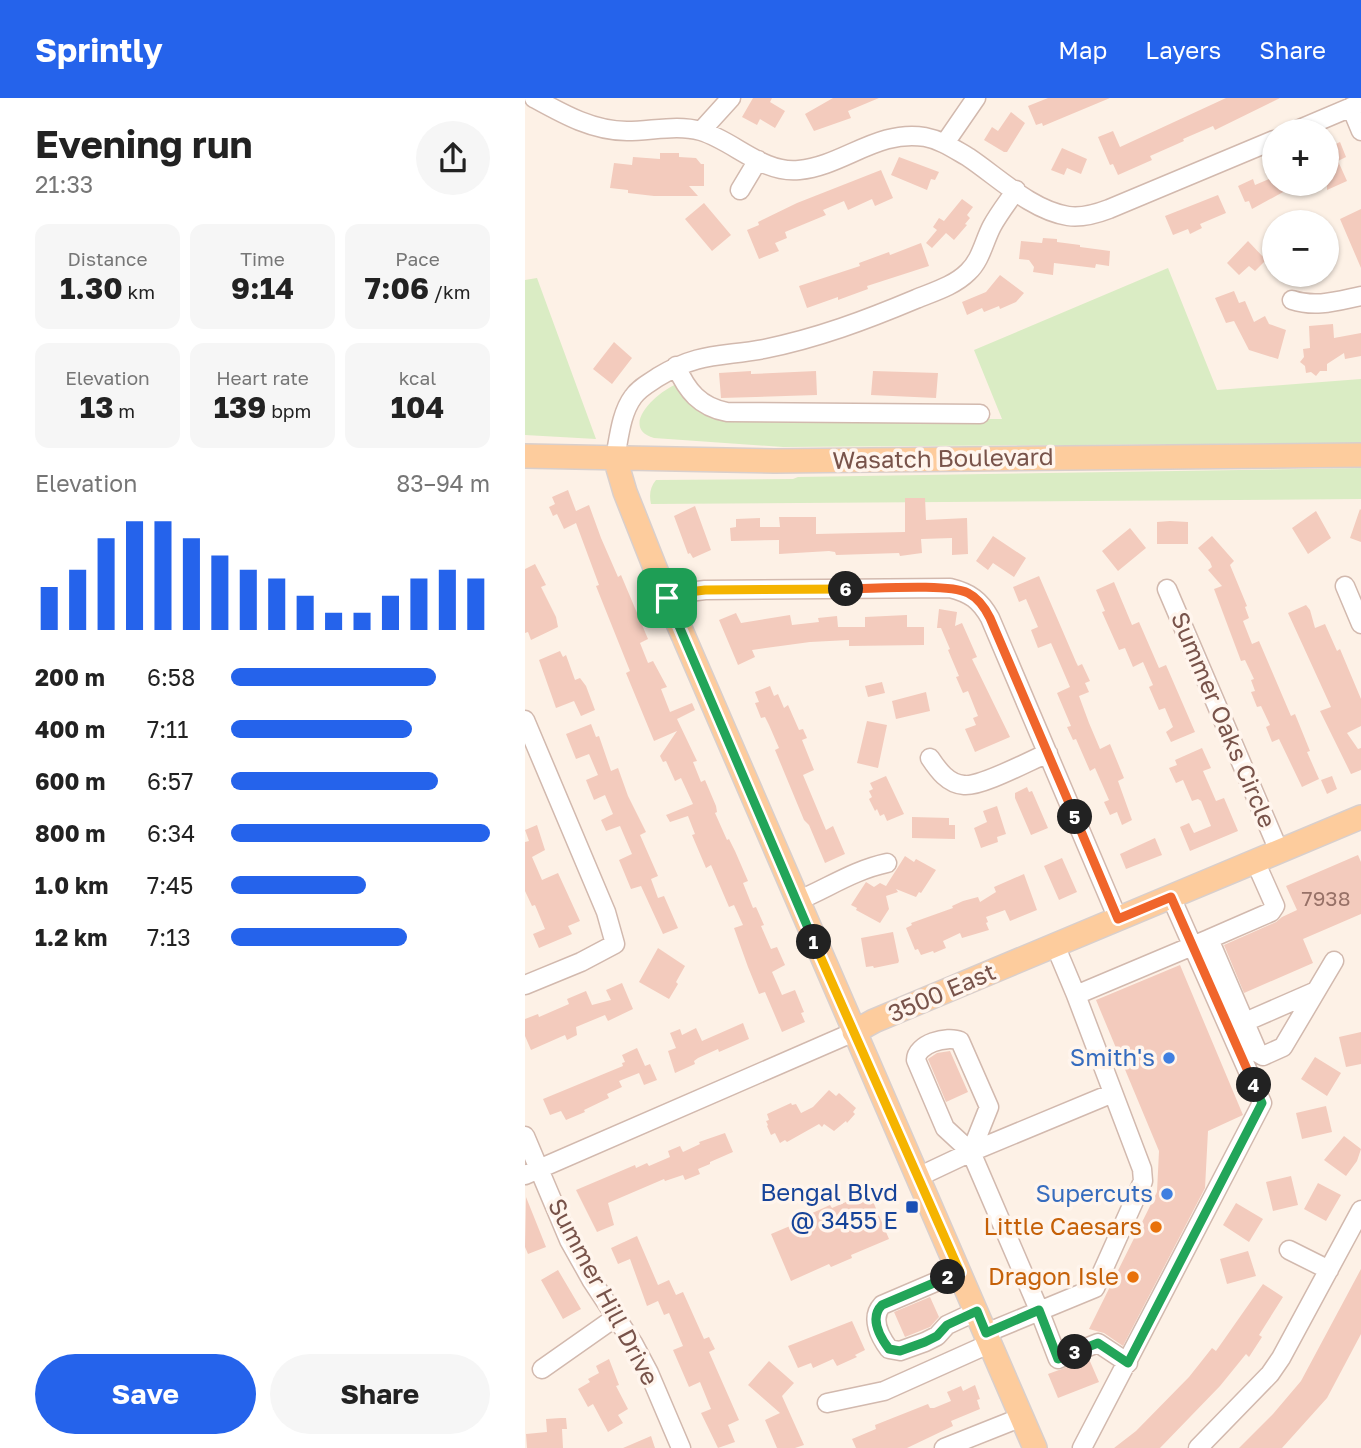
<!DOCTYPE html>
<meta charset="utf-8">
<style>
:root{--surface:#fff;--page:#f6f6f6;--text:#222;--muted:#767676;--accent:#2563eb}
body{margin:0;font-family:"Golos Text",sans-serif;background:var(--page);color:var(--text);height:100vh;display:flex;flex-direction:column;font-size:26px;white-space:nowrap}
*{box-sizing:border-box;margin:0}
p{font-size:23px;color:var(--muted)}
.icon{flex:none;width:38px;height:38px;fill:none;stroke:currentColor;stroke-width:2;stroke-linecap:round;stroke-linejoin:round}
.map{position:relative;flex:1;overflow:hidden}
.sheet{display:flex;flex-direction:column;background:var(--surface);width:525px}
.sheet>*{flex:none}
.tools{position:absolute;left:737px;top:21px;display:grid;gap:14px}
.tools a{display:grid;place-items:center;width:77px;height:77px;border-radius:50%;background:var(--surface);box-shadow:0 2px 5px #0004;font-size:35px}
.pin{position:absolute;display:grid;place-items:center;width:60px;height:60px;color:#fff;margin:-30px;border-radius:14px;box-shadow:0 4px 10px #0006}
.km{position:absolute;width:35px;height:35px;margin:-18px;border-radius:50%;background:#222;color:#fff;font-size:19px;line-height:35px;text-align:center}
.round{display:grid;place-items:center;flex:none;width:74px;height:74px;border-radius:37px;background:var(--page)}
.headline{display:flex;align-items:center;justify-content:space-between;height:119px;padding:0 35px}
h1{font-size:38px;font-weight:700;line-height:52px}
.metrics{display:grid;grid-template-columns:repeat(3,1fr);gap:10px;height:119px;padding:7px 35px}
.metrics div{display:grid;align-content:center;border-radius:14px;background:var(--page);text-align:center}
.metrics b{font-size:30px;font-weight:700}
.metrics small{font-size:19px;font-weight:400}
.metrics p{font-size:19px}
.chart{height:196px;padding:14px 35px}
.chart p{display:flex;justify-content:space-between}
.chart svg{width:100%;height:126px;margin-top:7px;stroke:var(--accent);stroke-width:6}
.button{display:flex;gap:14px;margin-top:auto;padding:14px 35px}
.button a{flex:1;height:80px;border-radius:42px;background:var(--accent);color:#fff;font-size:28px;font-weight:700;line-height:80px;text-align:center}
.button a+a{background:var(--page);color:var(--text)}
ul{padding:0 35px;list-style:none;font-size:23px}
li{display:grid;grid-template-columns:112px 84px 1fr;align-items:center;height:52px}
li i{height:18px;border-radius:9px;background:var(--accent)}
header{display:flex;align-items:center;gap:42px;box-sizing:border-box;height:98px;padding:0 35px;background:var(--accent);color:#fff}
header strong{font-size:33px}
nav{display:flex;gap:38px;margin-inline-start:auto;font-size:24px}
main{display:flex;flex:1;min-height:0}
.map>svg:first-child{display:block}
.green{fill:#daecc4}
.building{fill:#f3cbbd}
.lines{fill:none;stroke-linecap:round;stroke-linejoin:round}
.minor-casing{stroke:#d2b9ae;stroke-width:21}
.major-casing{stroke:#d9cfcc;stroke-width:26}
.minor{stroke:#fff;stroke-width:18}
.major{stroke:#fdcc9d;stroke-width:23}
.split-1-casing{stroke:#fff;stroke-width:14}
.split-2-casing{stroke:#fff;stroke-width:14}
.split-3-casing{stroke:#fff;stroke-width:14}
.split-4-casing{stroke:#fff;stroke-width:14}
.split-5-casing{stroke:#fff;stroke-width:14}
.split-6-casing{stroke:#fff;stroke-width:14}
.split-7-casing{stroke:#fff;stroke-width:14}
.split-1{stroke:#22a559;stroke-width:9}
.split-2{stroke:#f5b400;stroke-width:9}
.split-3{stroke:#22a559;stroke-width:9}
.split-4{stroke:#22a559;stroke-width:9}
.split-5{stroke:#f0652b;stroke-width:9}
.split-6{stroke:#f0652b;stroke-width:9}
.split-7{stroke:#f5b400;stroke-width:9}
.shop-dot{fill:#3f7fe0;stroke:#fff5ed;stroke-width:2.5}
.transit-dot{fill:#1a4fb4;stroke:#fff5ed;stroke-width:2.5}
.food-dot{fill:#e8710a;stroke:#fff5ed;stroke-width:2.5}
.labels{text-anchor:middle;stroke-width:7;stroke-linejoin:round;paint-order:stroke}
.number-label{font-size:21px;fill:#977167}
.street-label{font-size:24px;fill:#78534a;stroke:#fff5ed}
.shop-label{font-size:24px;fill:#366cbe;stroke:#fff5ed;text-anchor:end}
.transit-label{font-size:24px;fill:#164399;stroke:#fff5ed;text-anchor:end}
.food-label{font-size:24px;fill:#c56008;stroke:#fff5ed;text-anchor:end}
</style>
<header>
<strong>Sprintly</strong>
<nav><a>Map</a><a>Layers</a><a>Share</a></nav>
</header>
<main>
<section class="sheet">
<div class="headline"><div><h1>Evening run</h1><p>21:33</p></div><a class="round"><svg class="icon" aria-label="share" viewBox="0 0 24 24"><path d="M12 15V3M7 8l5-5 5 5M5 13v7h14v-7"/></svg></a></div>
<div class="metrics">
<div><p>Distance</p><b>1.30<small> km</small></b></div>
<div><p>Time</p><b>9:14</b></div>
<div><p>Pace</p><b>7:06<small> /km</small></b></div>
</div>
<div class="metrics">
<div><p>Elevation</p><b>13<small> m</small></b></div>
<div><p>Heart rate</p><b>139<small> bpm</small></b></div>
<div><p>kcal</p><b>104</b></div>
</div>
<div class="chart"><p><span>Elevation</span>83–94 m</p>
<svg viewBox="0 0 160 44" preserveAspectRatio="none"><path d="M5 44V29M15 44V23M25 44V12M35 44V6M45 44V6M55 44V12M65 44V18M75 44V23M85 44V26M95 44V32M105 44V38M115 44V38M125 44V32M135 44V26M145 44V23M155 44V26"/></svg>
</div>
<ul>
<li><b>200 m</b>6:58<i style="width:79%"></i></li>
<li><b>400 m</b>7:11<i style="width:70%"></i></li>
<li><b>600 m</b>6:57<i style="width:80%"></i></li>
<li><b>800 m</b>6:34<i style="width:100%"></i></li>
<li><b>1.0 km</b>7:45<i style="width:52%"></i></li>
<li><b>1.2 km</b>7:13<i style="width:68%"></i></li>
</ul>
<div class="button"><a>Save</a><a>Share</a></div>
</section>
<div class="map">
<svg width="836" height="1350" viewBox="0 0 836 1350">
<rect width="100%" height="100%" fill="#fdf1e6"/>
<path class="green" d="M643,170L692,292L836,281V345L258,349L129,340C93,329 133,293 152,286L167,305L422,321H477L449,252Z
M12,180L71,341L0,337V182Z
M836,370V401L126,406C124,397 125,389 131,382L268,381L273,379Z"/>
<path class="building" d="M228,0H247L245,4L260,13L250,30L235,21L232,27L217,19Z
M308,0H354L323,13L326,20L289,33L280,16Z
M523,0H585L518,28L517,25L511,27L503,8Z
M701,0H755L690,32L688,28L658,41L659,43L625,58L627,62L593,77L588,66L585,67L573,39L588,33L595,49Z
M486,14L500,25L482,54H479L459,42L467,29L473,33Z
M815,44L821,59L813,63L822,83L802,92V50Z
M537,50L562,61L556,76L542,70L539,77L526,72Z
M135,55H154V59L171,60L176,66H179V88H164L173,98H129L103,95V92L85,90L89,65L107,67L108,59L135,61Z
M374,59L414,74L410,82L406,81L402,92L366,77Z
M356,72L368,100L350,108L347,101L323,112L319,103L298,112L301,117L260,134L262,140L250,145L254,153L234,161L222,132L234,127L233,124L272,105Z
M749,79V86H757L760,93L727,111L724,103L720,104L713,88L728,81L730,87Z
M693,97L701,115L675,126L677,130L665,136L663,131L648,137L640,118Z
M437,101L448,109L442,117L445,120L440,126L442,127L429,142L421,135L407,150L401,145L412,132L408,129L414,120L419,123Z
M179,105L206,137L187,153L160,121Z
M836,111V170L815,121Z
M518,140L532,141V144L555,147V149L585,153L584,168L571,166L570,170L529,165L528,177L508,174L509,169L504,162L494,161L496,143L517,145Z
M723,143L741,162L730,173L724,168L714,177L702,165Z
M396,145L404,168L342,188L343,191L313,202V199L282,210L274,188L335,168L334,165L364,154L365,157Z
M475,177L499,195L491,204L475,211L474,208L459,214L457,210L442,217L437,204L461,194Z
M709,193L714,205L720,203L729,224L740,218L744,226L761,232L753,261L724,252L709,223L701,225L690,200Z
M808,226L809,240L836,235V258L820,261L819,255L802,266V273H795L791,278L786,274L781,275L780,268L775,264L779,259L778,251L785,250L784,228Z
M89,244L107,260L87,286L68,271Z
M226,273V276L291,273L292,297L196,300L194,275Z
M348,273L413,275L411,300L346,297Z
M43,392L51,413L64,407L76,440L93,479L96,477L123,541L115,545L123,565L128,563L142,589L136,591L145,614L167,605L170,612L152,621L172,663L168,664L176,684L180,682L191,708L192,714L190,715L202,742L204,741L210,753L223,783L218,785L228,810L231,809L239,827L236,828L246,851L252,849L260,867L247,874L257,897L270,892L279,914L276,915L280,924L257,934L240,894L234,896L223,869L209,830L218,827L209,807L204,809L186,767L181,770L167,737L170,736L163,718L145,724L141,717L168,706L156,680L150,683L141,663L138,664L135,658L152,633L129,643L101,575L105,573L71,488L74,487L51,425L39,431L32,416L28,418L24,409L30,406L27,399Z
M380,400H400L401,422L442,420L443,456L427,457V440L396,441L397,455L375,458L374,455L311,457L310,454L304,453L254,456V442L206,443L205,430L211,429V421L235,420V429H255L254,419H291V436L380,434Z
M170,408L186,452L168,460L165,455L163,456L149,418Z
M835,411L836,412V444L825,440Z
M791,413L806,440L783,456L767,430Z
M645,423L663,424V446H632V424Z
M605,430L621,450L593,473L577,453Z
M468,438L501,460L489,479L468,465L463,472L451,463Z
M687,438L709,463L705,467L722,508L720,509L724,520L718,523L727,546L734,543L766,618L770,616L785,653L782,654L794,681L777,689L754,641L747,644L741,629L745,627L736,608L732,609L726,594L730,593L726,582L729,581L720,562L716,563L689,491L697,488L683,472L687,469L685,464L673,450Z
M10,466L21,487L16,489L31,519L33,529L6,542L3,534L0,535V471Z
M514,478L551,564L553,568L557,566L565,583L560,585L564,594L554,598L564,625L575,651L585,646L599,680L593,683L607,722L597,727L592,714L585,717L579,704L584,702L570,670L565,673L551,641L548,642L542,629L546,628L532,595L545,589L533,561L526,545L513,550L506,532L513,529L501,501L494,504L488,489Z
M589,484L607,527L614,524L634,570L641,567L670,634L646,644L641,634L648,629L640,610L634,612L624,589L628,587L618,564L608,569L600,550L594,552L577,514L580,513L571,492Z
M781,507L785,512L790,530L800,526L812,553L815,551L836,601V628L822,635L833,651L836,650V672L826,676L795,613L806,609L763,515Z
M414,511L432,514L430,528L437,525L452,559L447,561L485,639L450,654L440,631L451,627L448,620L453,618L443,593L438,595L431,579L434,578L423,552L425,551L416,530H412Z
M211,515L216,525L265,517L267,527L294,524L293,520L312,518L313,529H340V519L382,517V529H399V547L324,548V542L285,544L227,552L230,559L213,567L194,522Z
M35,553L38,559L41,557L50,582L55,580L61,588L70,612L56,618L49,603L31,610L14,562Z
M357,584L360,595L343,599L340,588Z
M245,588L249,598L253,596L259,610L263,607L274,632L278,631L282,640L277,642L289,672L278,677L301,732L308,728L320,756L300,765L284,727L279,722L250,652L254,650L244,627L240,619L236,620L230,605L234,604L230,594Z
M401,594L405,613L371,621L367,603Z
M342,623L362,627L353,670L332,665Z
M66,626L71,639L74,638L86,673L93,670L103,698L121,734L115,737L133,778L126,781L133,800L139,798L153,830L138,836L116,788L106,791L94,762L107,756L95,728L81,733L76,722L88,716L80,697L69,702L61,682L73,677L64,656L51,661L41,636Z
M677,650L686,670L678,673L691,703L699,700L713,733L665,753L655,729L664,725L669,735L686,728L676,703L673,701L667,703L658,682L651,685L644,670L652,667L650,662Z
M361,678L379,716L362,723L359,716L355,718L352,711L350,713L344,701L347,699L344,693L348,691L345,685Z
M807,678L812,691L802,696L796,682Z
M502,689L504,694L507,693L523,730L506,737L490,700V695Z
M472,708L481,736L472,739L473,744L456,750L449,730L462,724L458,713Z
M387,719L424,720V727H430V741L387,740Z
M12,727L20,752L7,759L17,782L33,775L55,823L43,828L47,836L14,850L8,836L20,831L10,807L7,808L0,793V744L4,743L0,732Z
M630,740L637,757L601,771L595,756Z
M833,757L836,764V816L778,841L788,865L719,895L699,847L751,824L757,819L772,812L761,788Z
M380,758L389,764L391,761L411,772L396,795L394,794L391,799L371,791L373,794L361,798L364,811L355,825L331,812L332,810L326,807L341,784L349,789L355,785L361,788Z
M537,760L552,794L534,802L519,768Z
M499,776L512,812L485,823L480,812L461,819L463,824L461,825L464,832L437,840L435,835L418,843L421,850L409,855L408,853L396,857L393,851L390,852L381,830L387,827L386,825L428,810L427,808L438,803L453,799L455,804L471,794L469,789Z
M368,834L374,863L373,865L349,870L348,868L341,869L336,840Z
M133,850L160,868L151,884L153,886L144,901L114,884Z
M655,867L718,1017L683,1033L680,1090L598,1248L579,1235L564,1231L632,1094L634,1053L571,902Z
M97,885L108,911L83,923L80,917L51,929L52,937L42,942L40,937L6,952L0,938V921L13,916L14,919L44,906L42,901L61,893L67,907L86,902L81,892Z
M218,925L224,941L194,954L193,951L173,960L169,963L170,966L150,975L143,953L151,950L145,935L155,931L157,937L171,930L177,943Z
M836,934V966L821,969L814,939Z
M112,950L120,968L125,966L132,982L119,987L114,975L94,983L97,989L82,996L84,1000L59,1012L60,1014L41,1022L36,1013L25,1017L18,1001L98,968L97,965L100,964L97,957Z
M425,953L443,994L421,1004L403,961L412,955Z
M790,959L816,975L802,998L776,981Z
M304,992L311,998L314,995L331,1010L328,1014L330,1016L322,1025L321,1023L309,1033L299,1026L297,1029L294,1026L262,1044L260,1042L255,1045L250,1035L246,1037L242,1028L243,1027L241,1023L244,1022L242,1016L266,1005L267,1007L271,1006L276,1015L288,1009Z
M801,1008L807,1034L777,1041L771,1015Z
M200,1035L208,1054L185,1064V1066L173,1071L175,1076L160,1082L158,1077L140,1083L139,1081L83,1105L89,1127L72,1134L51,1092L110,1067L111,1070L122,1065L124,1068L145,1059L143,1053L155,1048L158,1054L175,1046L174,1044Z
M819,1038L836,1051L832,1063L821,1078L799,1062Z
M766,1078L773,1107L748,1113L741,1084Z
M793,1085L816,1097L801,1123L779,1111Z
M344,1094L364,1141L326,1157L327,1160L306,1169L304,1166L266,1183L246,1136L284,1120L283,1117L305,1107L307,1110Z
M1,1099L21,1149L3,1156L0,1149Z
M711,1105L738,1121L724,1144L698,1127Z
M112,1138L133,1187L144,1182L151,1197L158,1194L179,1241L184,1239L190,1251L184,1254L214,1322L203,1327L210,1344L193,1350L176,1315L186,1311L175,1284L164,1289L148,1252L158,1248L144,1215L139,1217L133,1203L122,1208L105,1161L93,1166L86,1150Z
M723,1153L731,1178L702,1186L695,1161Z
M836,1171V1236L802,1300L757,1350H714L748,1316L776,1283Z
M33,1172L56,1211L38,1221L16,1182Z
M738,1186L758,1199L734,1237L737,1239L724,1259L721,1256L695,1288L635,1350H589L611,1333L664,1279L687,1250L691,1253Z
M405,1199L414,1219L405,1229L380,1239L369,1214Z
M327,1223L340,1252L330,1257L332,1259L312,1268L308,1261L288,1270L286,1265L273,1270L263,1248Z
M84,1261L94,1287L91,1288L103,1311L93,1317L98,1325L83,1334L68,1306L63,1309L53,1291L65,1284L63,1281L74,1275L71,1268Z
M564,1261L574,1284L533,1300L523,1276Z
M244,1263L269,1285L257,1298L279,1347L270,1350H252L240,1322L255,1315L223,1287Z
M450,1287L455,1301L452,1302L455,1311L426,1323L428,1328L382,1350H331L327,1341L351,1331L350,1327L403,1306L405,1310H409L426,1303L422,1294L436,1288L438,1293Z
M36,1320H41L42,1331H37L38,1350H2L1,1336L22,1334L21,1321Z
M126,1338L130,1350H98Z"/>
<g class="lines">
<g class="minor-casing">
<path id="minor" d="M9,0C38,16 68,33 102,33C127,33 152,26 176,33C209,43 238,76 274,72C318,68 353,31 400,39C416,42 429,51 443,59C473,79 506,112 543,118C557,120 571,116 584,111L749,42
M826,9L836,33
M176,33L206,0
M770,33L836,5
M420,45L451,0
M215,92L233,62
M767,202C791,210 812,203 836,198
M151,268C162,293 175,309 202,314L455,316
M90,360C94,340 96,315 108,299C114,290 124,285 133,279C174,254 195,259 239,251C293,240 341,222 391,201C408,194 429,188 443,174C456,162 459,143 467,128C474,115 483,104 491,92
M820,488L836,526
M642,491L754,753
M142,500L164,494L180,492L425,490C445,495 455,502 465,520L593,821
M0,622L81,814L90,846L56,864L0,887
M405,660C413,672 423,686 439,687C456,689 504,663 523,655
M272,803C303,790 329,772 362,765
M684,841L746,814L750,808L730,763
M530,847L551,897L684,841L733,955L738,958L758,949L809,863
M720,924L791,893
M0,1038L44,1142L67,1183L108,1245L124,1275L156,1350
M446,1054L420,1030L391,962C391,946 422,937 435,943L464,1009L446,1054L514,1212L533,1261L573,1245L603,1265
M0,1077L329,934
M393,1079L446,1054L588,995
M764,1152L804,1172
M434,1174L357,1207C345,1220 355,1239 364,1251L375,1253L400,1244L412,1238L422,1227L452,1213
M461,1235L570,1190L618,1083L617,1071L551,897
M17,1271L91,1219
M302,1305L359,1293L466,1245
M419,1350L497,1319
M557,1350L737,1005L646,799
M673,1350L745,1276L756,1260L836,1112"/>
</g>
<g class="major-casing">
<path id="major" d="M0,358L249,363L836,357
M90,360L100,394L142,500L510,1350
M329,934L349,923L836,719"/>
</g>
<use href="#minor" class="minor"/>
<use href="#major" class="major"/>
</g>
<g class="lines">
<g class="split-1-casing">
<path id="split-1" d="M142,500L289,844"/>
</g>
<g class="split-2-casing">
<path id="split-2" d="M289,844L435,1174L423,1179"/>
</g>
<g class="split-3-casing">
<path id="split-3" d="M423,1179L357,1207C344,1220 355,1239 364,1251L375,1253L400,1244L412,1238L422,1227L452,1213L461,1235L514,1212L533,1261L550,1254"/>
</g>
<g class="split-4-casing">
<path id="split-4" d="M550,1254L573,1245L603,1265L737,1005L729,987"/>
</g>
<g class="split-5-casing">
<path id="split-5" d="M550,719L593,821L646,799L729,987"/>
</g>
<g class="split-6-casing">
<path id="split-6" d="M321,491C347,491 423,485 443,495C453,500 460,510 465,520L550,719"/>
</g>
<g class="split-7-casing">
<path id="split-7" d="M142,500L164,494L180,492L321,491"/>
</g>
<use href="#split-1" class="split-1"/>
<use href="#split-2" class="split-2"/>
<use href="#split-3" class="split-3"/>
<use href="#split-4" class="split-4"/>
<use href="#split-5" class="split-5"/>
<use href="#split-6" class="split-6"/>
<use href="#split-7" class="split-7"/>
</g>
<g class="shop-dot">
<circle cx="644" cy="960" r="7"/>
<circle cx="642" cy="1096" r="7"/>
</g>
<rect class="transit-dot" x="380" y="1102" width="14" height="14" rx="3.5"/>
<g class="food-dot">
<circle cx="631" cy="1129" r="7"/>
<circle cx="608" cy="1179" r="7"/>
</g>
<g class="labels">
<g class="number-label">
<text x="801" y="808">7938</text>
</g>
<g class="street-label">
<text transform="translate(418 361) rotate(-1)" y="8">Wasatch Boulevard</text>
<text transform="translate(698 622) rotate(67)" y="8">Summer Oaks Circle</text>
<text transform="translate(417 895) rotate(-23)" y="8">3500 East</text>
<text transform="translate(78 1194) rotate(62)" y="8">Summer Hill Drive</text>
</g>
<g class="shop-label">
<text x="630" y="968">Smith's</text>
<text x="628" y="1104">Supercuts</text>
</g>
<g class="transit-label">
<text x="373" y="1103">Bengal Blvd<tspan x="373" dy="28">@ 3455 E</tspan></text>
</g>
<g class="food-label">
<text x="617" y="1137">Little Caesars</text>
<text x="594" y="1187">Dragon Isle</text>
</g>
</g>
</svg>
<div class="tools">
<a>+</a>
<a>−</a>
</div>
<div class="pin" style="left:142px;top:500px;background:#1e9e55"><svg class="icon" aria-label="arrive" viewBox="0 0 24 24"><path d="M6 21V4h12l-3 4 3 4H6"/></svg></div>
<b class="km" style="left:289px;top:844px">1</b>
<b class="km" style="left:423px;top:1179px">2</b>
<b class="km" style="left:550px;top:1254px">3</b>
<b class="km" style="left:729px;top:987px">4</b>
<b class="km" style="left:550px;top:719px">5</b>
<b class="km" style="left:321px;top:491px">6</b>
</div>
</main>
